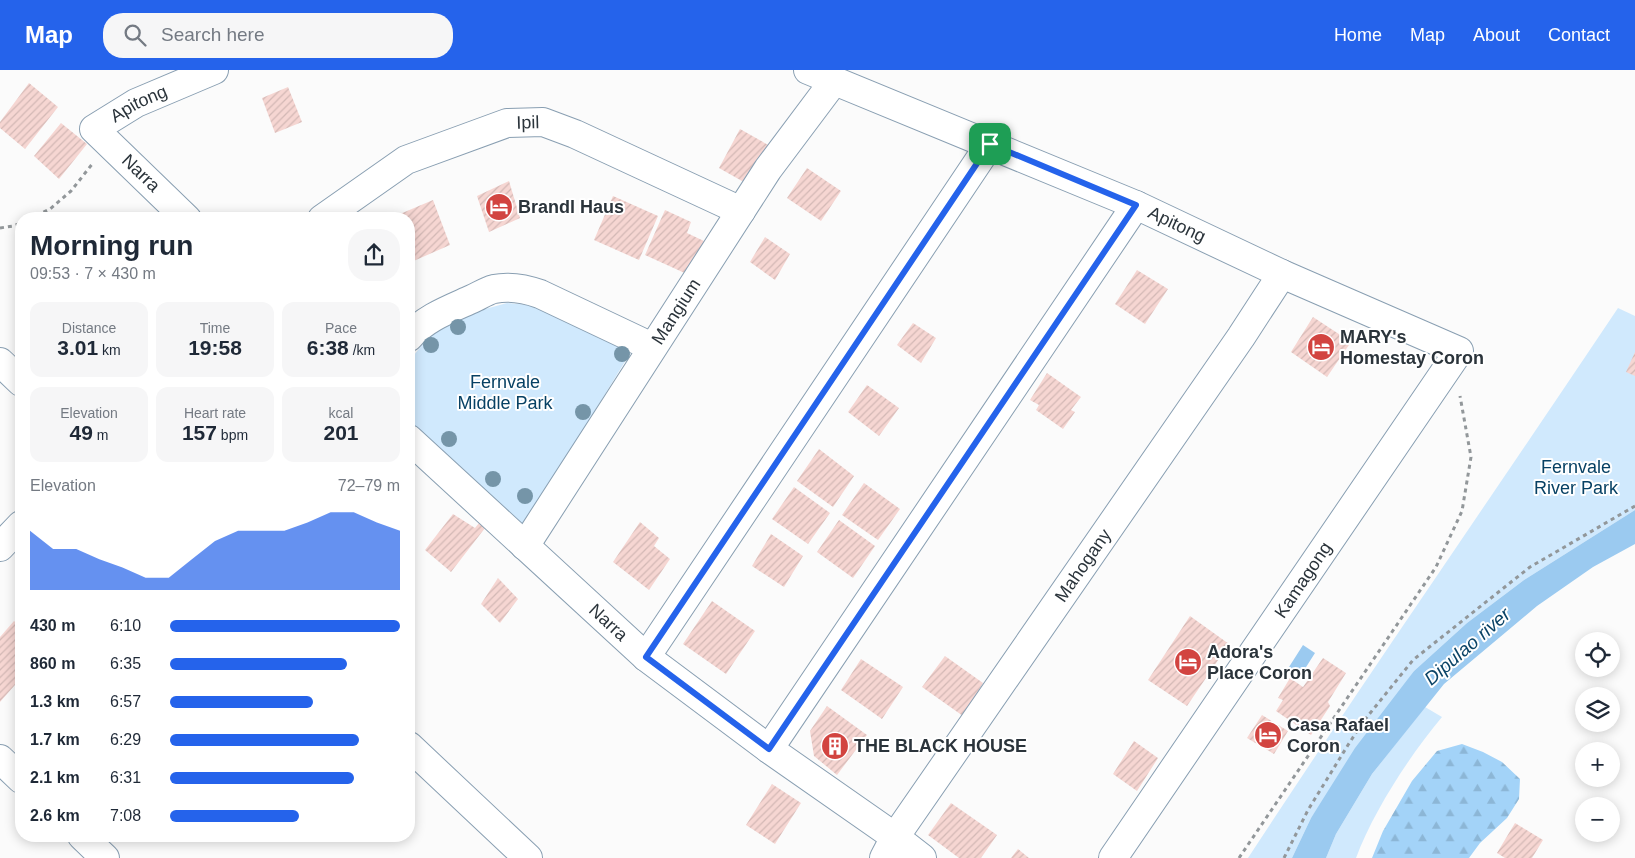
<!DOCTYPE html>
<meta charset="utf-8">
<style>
:root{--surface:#fff;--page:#f6f6f7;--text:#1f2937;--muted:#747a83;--accent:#2563eb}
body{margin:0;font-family:Arial,sans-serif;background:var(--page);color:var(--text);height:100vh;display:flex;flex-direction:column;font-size:19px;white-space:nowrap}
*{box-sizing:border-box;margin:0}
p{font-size:16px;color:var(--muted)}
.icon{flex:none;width:28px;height:28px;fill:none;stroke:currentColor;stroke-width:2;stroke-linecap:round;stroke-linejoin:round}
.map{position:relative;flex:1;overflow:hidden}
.drawer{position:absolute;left:15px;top:142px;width:400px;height:630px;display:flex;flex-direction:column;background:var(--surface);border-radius:20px;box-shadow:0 2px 12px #0003}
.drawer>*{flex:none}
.buttons{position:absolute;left:1575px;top:562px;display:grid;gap:10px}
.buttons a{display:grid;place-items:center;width:45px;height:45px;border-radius:50%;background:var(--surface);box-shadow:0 2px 12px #0003;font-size:25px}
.pin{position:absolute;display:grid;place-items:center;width:42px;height:42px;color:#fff;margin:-21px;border-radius:10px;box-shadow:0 2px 8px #0006}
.round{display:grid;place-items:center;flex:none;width:52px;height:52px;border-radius:20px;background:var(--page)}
.headline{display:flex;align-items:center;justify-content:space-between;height:85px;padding:0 15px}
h1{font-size:28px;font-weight:700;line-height:38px}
.metrics{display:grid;grid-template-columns:repeat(3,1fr);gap:8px;height:85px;padding:5px 15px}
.metrics div{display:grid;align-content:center;border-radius:12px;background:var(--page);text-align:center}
.metrics b{font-size:21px;font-weight:700}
.metrics small{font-size:14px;font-weight:400}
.metrics p{font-size:14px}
.chart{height:140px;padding:10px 15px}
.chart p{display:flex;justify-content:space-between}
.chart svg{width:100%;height:90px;margin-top:5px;fill:var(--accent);opacity:.7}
ul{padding:0 15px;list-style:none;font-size:16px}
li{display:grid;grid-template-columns:80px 60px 1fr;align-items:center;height:38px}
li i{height:12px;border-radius:6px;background:var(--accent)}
header{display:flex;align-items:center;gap:30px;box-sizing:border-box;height:70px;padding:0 25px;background:var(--accent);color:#fff}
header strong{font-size:24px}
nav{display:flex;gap:28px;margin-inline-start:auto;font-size:18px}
.search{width:350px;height:45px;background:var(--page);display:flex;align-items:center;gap:12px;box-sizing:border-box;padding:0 18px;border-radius:20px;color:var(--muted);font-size:19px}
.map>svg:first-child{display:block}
.green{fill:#d0e9fd}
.forest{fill:url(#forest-firs)}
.water{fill:#9bcaf0}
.building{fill:url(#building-hatch)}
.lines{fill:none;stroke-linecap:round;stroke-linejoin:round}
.minor-casing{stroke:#899fb2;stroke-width:30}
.path{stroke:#92979a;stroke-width:3;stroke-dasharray:4 4;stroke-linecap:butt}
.minor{stroke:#fff;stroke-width:28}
.tree{fill:#7595a8}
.route-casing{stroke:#fff;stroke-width:10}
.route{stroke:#2563eb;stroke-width:6}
.labels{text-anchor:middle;stroke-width:4;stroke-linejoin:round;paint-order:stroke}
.street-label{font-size:18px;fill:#2b343b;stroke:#fff}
.poi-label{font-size:18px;font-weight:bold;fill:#2b343b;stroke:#fff;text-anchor:start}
.park-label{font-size:18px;fill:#074164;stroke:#fff}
.water-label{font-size:19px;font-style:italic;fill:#0b4467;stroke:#fff}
</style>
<header>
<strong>Map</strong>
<div class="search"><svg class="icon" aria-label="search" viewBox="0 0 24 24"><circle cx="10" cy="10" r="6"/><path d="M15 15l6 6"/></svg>Search here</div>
<nav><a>Home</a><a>Map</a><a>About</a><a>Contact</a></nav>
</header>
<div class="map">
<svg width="1635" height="788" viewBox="0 0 1635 788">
<defs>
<pattern id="forest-firs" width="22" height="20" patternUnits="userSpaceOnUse" patternTransform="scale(1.25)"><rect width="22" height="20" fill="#a3d3f8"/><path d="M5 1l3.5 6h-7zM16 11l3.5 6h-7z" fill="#8cb6d6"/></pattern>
<pattern id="building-hatch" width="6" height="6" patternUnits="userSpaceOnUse" patternTransform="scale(1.25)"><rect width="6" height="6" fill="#f6d6d2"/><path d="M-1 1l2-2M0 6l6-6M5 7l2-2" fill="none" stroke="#d3b8b5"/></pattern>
</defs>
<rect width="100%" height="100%" fill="#fbfbfb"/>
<path class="green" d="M507,233L538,236L632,280L524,457L469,409L409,352V291L432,263L467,244Z
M1618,238L1635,246V440L1524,510L1467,553L1414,601L1311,748L1292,788H1248C1369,603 1495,422 1618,238Z
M1425,637L1442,647C1410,685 1373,742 1356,788H1326L1336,764L1372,704Z"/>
<path class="forest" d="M1462,674L1483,682L1502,692L1520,709L1519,729L1507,748L1480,773L1469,788H1372L1383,761L1412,711L1437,681Z"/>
<path class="water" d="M1635,440V474L1593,497L1537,536L1444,614L1372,704L1336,764L1326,788H1292L1311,748L1355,678L1414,601L1467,553L1524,510Z
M1303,575L1315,583L1301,605L1289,597Z"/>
<path class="building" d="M29,13L58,37L25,79L0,58V52Z
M288,17L302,52L275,63L262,28Z
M61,53L87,74L59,109L34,86Z
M740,59L770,76L749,115L719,98Z
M807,98L841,121L821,151L787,128Z
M509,111L520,148L489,162L477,126Z
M613,126L658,146L639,190L594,170Z
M433,130L450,175L409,193V149H401L400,144Z
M665,140L691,152L687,163L706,172L689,205L645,185Z
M765,167L790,184L775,210L750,192Z
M1137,200L1168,219L1145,254L1115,234Z
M1313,247L1351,272L1327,307L1291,282Z
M913,253L936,268L921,293L897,275Z
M1635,282V306L1626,302Z
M1047,303L1081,327L1071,340L1075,342L1063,359L1036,340L1039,335L1030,330Z
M867,315L899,338L879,366L848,342Z
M819,379L854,406L833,437L797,411Z
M864,413L900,439L878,470L842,445Z
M794,417L830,443L808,474L772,449Z
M453,444L475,458L479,453L485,458L451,502L425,480Z
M839,450L875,476L853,508L817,482Z
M640,452L659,468L654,476L670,489L649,520L613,492Z
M771,464L803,486L784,517L752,496Z
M498,508L518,529L500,553L481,534Z
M712,531L755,561L726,604L683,574Z
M1190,546L1229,574L1187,636L1148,610Z
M14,551L21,557V608L0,632V567Z
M945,586L983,613L963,646L922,617Z
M1323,588L1346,603L1328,632L1330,636L1311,665L1276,641L1283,630L1278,628L1290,608L1303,617Z
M861,589L903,617L882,649L841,620Z
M827,636L867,665L837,705L814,686L810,661Z
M1262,645L1288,661L1274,684L1247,668Z
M1134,671L1158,688L1137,721L1113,704Z
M772,714L801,733L775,774L746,755Z
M951,733L997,765L981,788H959L928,765Z
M1515,753L1543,770L1532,788H1505L1497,783Z
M1018,779L1029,788H1011Z"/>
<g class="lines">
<g class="minor-casing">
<g id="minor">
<path id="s1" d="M808,0L1136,135L1282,204L1459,281L1113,788"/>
<path id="s2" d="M187,149L94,59L136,33L214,0"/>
<path id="s3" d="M322,149L406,90L507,53L543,52L575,64L741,141"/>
<path d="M409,267C425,248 450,239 472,229C479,226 486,221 494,219C509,216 526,219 540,224L652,277"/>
<path d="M0,292L21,312"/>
<path id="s4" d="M409,369L646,587L769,679L895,767L922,788"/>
<path id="s5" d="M525,476L768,99L834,11"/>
<path d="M0,477L21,455"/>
<path d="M646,587L990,74"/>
<path d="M409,676L528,788"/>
<path d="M769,679L1136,135"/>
<path d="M0,689L21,709"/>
<path d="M82,766L105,788"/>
<path id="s6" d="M884,788L895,767L1241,267L1282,204"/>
</g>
</g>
<path class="path" d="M29,149L50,139L71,121L93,93
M0,158L13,156L21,153
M1239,788L1436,497L1462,441L1471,387L1460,326
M1284,788L1308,740L1348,675L1363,652L1413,590L1530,497L1635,436"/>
<use href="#minor" class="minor"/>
</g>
<g class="tree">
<circle cx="458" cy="257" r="8"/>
<circle cx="431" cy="275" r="8"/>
<circle cx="622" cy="284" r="8"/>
<circle cx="583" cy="342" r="8"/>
<circle cx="449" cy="369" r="8"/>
<circle cx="493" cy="409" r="8"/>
<circle cx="525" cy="426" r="8"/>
</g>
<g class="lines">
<g class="route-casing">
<path id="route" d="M990,74L1136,135L769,679L646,587Z"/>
</g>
<use href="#route" class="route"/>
</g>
<defs>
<g id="hotel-disc" transform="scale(1.4375)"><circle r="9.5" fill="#d24440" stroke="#fff"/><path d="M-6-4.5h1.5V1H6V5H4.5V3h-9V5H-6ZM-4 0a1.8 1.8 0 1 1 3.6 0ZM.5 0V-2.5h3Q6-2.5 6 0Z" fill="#fff"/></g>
<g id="building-disc" transform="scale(1.4375)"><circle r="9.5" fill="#d24440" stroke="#fff"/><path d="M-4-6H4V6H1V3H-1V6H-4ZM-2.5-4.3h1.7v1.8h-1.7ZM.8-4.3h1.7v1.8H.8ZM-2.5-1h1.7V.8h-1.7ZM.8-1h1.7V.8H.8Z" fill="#fff"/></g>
</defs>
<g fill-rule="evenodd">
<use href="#hotel-disc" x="499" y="137"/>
<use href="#hotel-disc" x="1321" y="277"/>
<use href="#hotel-disc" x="1188" y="592"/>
<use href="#hotel-disc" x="1268" y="665"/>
<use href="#building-disc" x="835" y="676"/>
</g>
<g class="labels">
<g class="street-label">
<text dy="6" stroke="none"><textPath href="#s2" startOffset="181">Apitong</textPath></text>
<text dy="6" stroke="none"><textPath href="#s3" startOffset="231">Ipil</textPath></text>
<text transform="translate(141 103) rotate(44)" y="6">Narra</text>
<text dy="6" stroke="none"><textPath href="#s1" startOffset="400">Apitong</textPath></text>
<text dy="6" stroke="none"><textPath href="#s5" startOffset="279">Mangium</textPath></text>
<text dy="6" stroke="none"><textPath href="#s6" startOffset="354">Mahogany</textPath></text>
<text transform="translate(1303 510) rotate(-56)" y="6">Kamagong</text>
<text dy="6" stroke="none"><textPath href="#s4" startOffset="271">Narra</textPath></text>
</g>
<g class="poi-label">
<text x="518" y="143">Brandl Haus</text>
<text x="1340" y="273">MARY's<tspan x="1340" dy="21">Homestay Coron</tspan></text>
<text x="1207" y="588">Adora's<tspan x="1207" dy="21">Place Coron</tspan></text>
<text x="1287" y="661">Casa Rafael<tspan x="1287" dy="21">Coron</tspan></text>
<text x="854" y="682">THE BLACK HOUSE</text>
</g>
<g class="park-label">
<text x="505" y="318">Fernvale<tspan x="505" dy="21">Middle Park</tspan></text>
<text x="1576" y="403">Fernvale<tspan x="1576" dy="21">River Park</tspan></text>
</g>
<g class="water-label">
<text transform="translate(1467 576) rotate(-41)" y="7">Dipulao river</text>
</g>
</g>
</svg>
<div class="buttons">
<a><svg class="icon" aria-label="locate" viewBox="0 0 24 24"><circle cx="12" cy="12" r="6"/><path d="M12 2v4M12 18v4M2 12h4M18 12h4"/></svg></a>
<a><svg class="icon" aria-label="layers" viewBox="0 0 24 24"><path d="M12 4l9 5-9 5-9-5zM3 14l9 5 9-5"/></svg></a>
<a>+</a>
<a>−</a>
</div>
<div class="pin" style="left:990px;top:74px;background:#1e9e55"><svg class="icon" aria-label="arrive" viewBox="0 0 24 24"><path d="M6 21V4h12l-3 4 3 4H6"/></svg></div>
<section class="drawer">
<div class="headline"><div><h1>Morning run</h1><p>09:53 · 7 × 430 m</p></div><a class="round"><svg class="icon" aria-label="share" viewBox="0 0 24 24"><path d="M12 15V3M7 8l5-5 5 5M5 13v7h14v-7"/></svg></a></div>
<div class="metrics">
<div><p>Distance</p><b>3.01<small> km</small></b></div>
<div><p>Time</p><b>19:58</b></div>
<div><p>Pace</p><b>6:38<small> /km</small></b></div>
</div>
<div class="metrics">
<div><p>Elevation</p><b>49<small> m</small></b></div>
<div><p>Heart rate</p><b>157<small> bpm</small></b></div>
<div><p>kcal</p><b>201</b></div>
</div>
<div class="chart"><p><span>Elevation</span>72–79 m</p>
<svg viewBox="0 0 160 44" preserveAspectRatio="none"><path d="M0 44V15L10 24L20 24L30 29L40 33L50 38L60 38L70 29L80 20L90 15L100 15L110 15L120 11L130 6L140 6L150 11L160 15V44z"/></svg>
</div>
<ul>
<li><b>430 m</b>6:10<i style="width:100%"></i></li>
<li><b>860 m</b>6:35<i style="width:77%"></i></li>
<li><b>1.3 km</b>6:57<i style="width:62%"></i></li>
<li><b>1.7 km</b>6:29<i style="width:82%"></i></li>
<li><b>2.1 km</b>6:31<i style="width:80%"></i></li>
<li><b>2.6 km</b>7:08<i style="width:56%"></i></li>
</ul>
</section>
</div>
